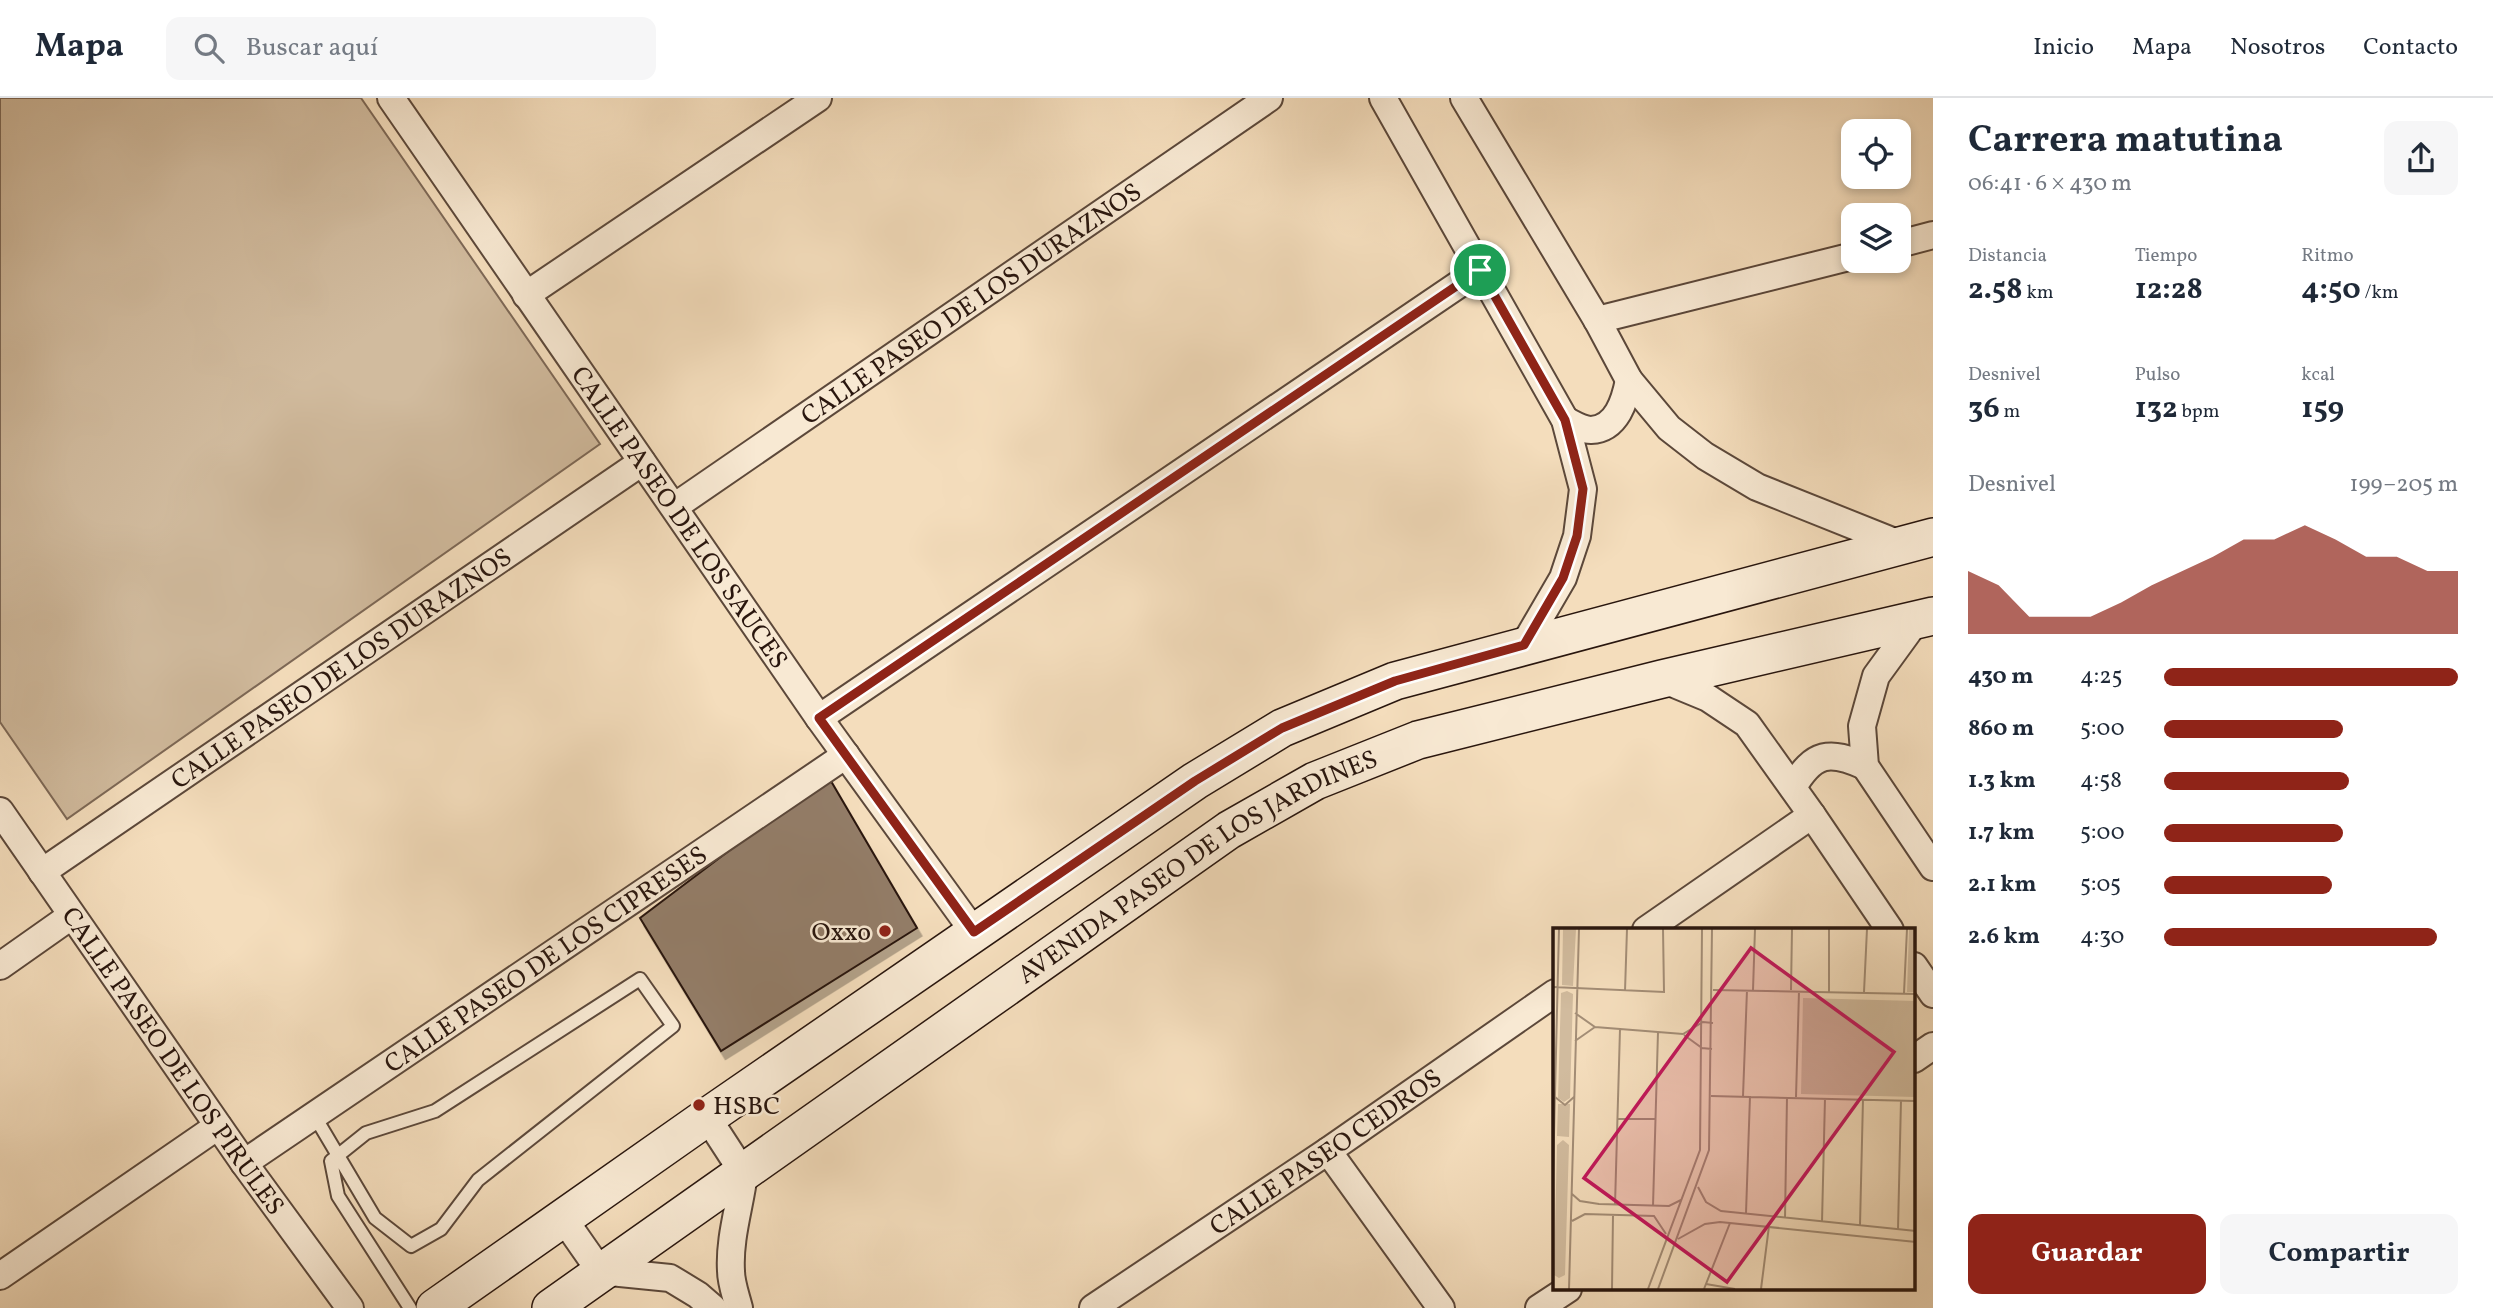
<!DOCTYPE html>
<html lang="es">
<meta charset="utf-8">
<style>
:root{--surface:#fff;--page:#f6f6f7;--text:#1f2937;--muted:#747a83;--line:#e0e1e3;--accent:#8f2418}
body{margin:0;font-family:Vollkorn,serif;background:var(--page);color:var(--text);height:100vh;display:flex;flex-direction:column;font-size:26px;white-space:nowrap}
*{box-sizing:border-box;margin:0}
p{font-size:23px;color:var(--muted)}
.icon{flex:none;width:38px;height:38px;fill:none;stroke:currentColor;stroke-width:2;stroke-linecap:round;stroke-linejoin:round}
.map{position:relative;flex:1;overflow:hidden}
.side{display:flex;flex-direction:column;background:var(--surface);width:560px}
.side>*{flex:none}
.controls{position:absolute;left:1841px;top:21px;display:grid;gap:14px}
.controls a{display:grid;place-items:center;width:70px;height:70px;border-radius:14px;background:var(--surface);box-shadow:0 4px 10px #0003;font-size:35px}
.pin{position:absolute;display:grid;place-items:center;width:60px;height:60px;color:#fff;margin:-30px;border:4px solid #fff;border-radius:50%;box-shadow:0 2px 7px #0007}
.round{display:grid;place-items:center;flex:none;width:74px;height:74px;border-radius:14px;background:var(--page)}
.summary{display:flex;align-items:center;justify-content:space-between;height:119px;padding:0 35px}
h1{font-size:38px;font-weight:700;line-height:52px}
.figures{display:grid;grid-template-columns:repeat(3,1fr);gap:10px;height:119px;padding:7px 35px}
.figures div{display:grid;align-content:center}
.figures b{font-size:30px;font-weight:700}
.figures small{font-size:19px;font-weight:400}
.figures p{font-size:19px}
.chart{height:196px;padding:14px 35px}
.chart p{display:flex;justify-content:space-between}
.chart svg{width:100%;height:126px;margin-top:7px;fill:var(--accent);opacity:.7}
.primary-button{display:flex;gap:14px;margin-top:auto;padding:14px 35px}
.primary-button a{flex:1;height:80px;border-radius:14px;background:var(--accent);color:#fff;font-size:28px;font-weight:700;line-height:80px;text-align:center}
.primary-button a+a{background:var(--page);color:var(--text)}
ul{padding:0 35px;list-style:none;font-size:23px}
li{display:grid;grid-template-columns:112px 84px 1fr;align-items:center;height:52px}
li i{height:18px;border-radius:9px;background:var(--accent)}
header{display:flex;align-items:center;gap:42px;box-sizing:border-box;height:98px;padding:0 35px;background:var(--surface);border-bottom:2px solid var(--line)}
header strong{font-size:33px}
nav{display:flex;gap:38px;margin-inline-start:auto;font-size:24px}
.search{width:490px;height:63px;background:var(--page);display:flex;align-items:center;gap:18px;box-sizing:border-box;padding:0 24px;border-radius:14px;color:var(--muted);font-size:26px}
main{display:flex;flex:1;min-height:0}
.map>svg:first-child{display:block}
.green{fill:#d1bb9e;stroke:#7d6856;stroke-width:2}
.building{fill:#937d68;stroke:#29160e;stroke-width:2;filter:url(#shadow)}
.lines{fill:none;stroke-linecap:round;stroke-linejoin:round}
.lane-casing{stroke:#5c483a;stroke-width:16}
.street-casing{stroke:#5c483a;stroke-width:30}
.secondary-casing{stroke:#29160e;stroke-width:40}
.lane{stroke:#f8e9d3;stroke-width:12}
.street{stroke:#f8e9d3;stroke-width:26}
.secondary{stroke:#f8e9d3;stroke-width:37}
.route-casing{stroke:#fff;stroke-width:14}
.route{stroke:#8f2418;stroke-width:9}
.poi-dot{fill:#8f2418;stroke:#f8e9d3;stroke-width:2.5}
.labels{text-anchor:middle;stroke-width:5;stroke-linejoin:round;paint-order:stroke}
.street-label{font-size:26px;fill:#29160e;stroke:#f8e9d3}
.poi-label{font-size:26px;fill:#29160e;stroke:#f8e9d3;text-anchor:end}
.inset-road{fill:none;stroke:#a38d76;stroke-width:2}
.view{fill:#c2185b;fill-opacity:0.15;stroke:#c2185b;stroke-width:3.5}
.inset-edge{fill:none;stroke:#29160e;stroke-width:3.5}
</style>
<header>
<strong>Mapa</strong>
<div class="search"><svg class="icon" aria-label="search" viewBox="0 0 24 24"><circle cx="10" cy="10" r="6"/><path d="M15 15l6 6"/></svg>Buscar aquí</div>
<nav><a>Inicio</a><a>Mapa</a><a>Nosotros</a><a>Contacto</a></nav>
</header>
<main>
<div class="map">
<svg width="1933" height="1210" viewBox="0 0 1933 1210">
<defs>
<filter id="shadow"><feDropShadow dx="4.5" dy="8" stdDeviation="0" flood-color="#0004"/></filter>
</defs>
<rect width="100%" height="100%" fill="#f4ddbc"/>
<filter id="stains"><feTurbulence type="fractalNoise" baseFrequency=".00286" numOctaves="4"/><feColorMatrix values="0 0 0 0 .2 0 0 0 0 .09 0 0 0 0 .02 0 0 0 .5 -.17"/></filter>
<radialGradient id="worn" r=".72"><stop offset=".6" stop-color="#630" stop-opacity="0"/><stop offset="1" stop-color="#630" stop-opacity=".3"/></radialGradient>
<path class="green" d="M0,0H361L600,346L67,721L0,624Z"/>
<path class="building" d="M828,678L917,830L721,953L640,820Z"/>
<g class="lines">
<g class="lane-casing">
<path id="lane" d="M314,1017L375,1120L411,1148L441,1131L478,1082L673,928L640,881L435,1013L366,1035L331,1063L338,1098L410,1210"/>
</g>
<g class="street-casing">
<g id="street">
<path id="s1" d="M391,0L819,620L974,834"/>
<path d="M1383,0L1565,322L1583,391L1577,438L1563,480L1524,547"/>
<path d="M1464,0L1597,222L1629,282L1669,330L1705,358L1757,389L1902,447"/>
<path d="M1899,146L1933,137"/>
<path d="M526,197L818,0"/>
<path d="M1597,222L1853,158"/>
<path d="M1565,322C1573,326 1582,332 1591,332C1617,331 1625,302 1629,282"/>
<path id="s2" d="M674,409L1269,0"/>
<path d="M1916,523L1876,578L1862,628L1865,668L1933,769"/>
<path d="M1662,581L1708,600L1747,626L1812,717L1890,832"/>
<path d="M819,620L1480,172"/>
<path d="M1793,689C1814,654 1829,652 1865,668"/>
<path id="s3" d="M0,713L244,1065L350,1210"/>
<path id="s4" d="M42,774L642,364"/>
<path d="M1646,832L1812,717"/>
<path d="M0,868L71,818"/>
<path d="M1914,868L1933,896"/>
<path d="M1914,961L1933,948"/>
<path d="M707,1019L744,1076C740,1108 729,1140 731,1173C731,1185 736,1198 739,1210"/>
<path d="M1328,1053L1441,1210"/>
<path id="s5" d="M244,1065L846,657"/>
<path d="M563,1120L600,1173L670,1180L698,1197L713,1210"/>
<path d="M0,1178L218,1028"/>
<path id="s6" d="M1093,1210L1328,1053L1555,895"/>
<path d="M1539,1210L1568,1191"/>
</g>
</g>
<g class="secondary-casing">
<g id="secondary">
<path d="M435,1210L707,1019L1195,683L1282,630L1395,583L1933,439"/>
<path id="s7" d="M551,1210L1229,732L1315,683L1418,642L1662,581L1933,518"/>
</g>
</g>
<use href="#lane" class="lane"/>
<use href="#street" class="street"/>
<use href="#secondary" class="secondary"/>
</g>
<g class="lines">
<g class="route-casing">
<path id="route" d="M1480,172L1565,322L1583,391L1577,438L1563,480L1524,547L1395,583L1282,630L1195,683L974,834L819,620Z"/>
</g>
<use href="#route" class="route"/>
</g>
<g class="poi-dot">
<circle cx="885" cy="833" r="7"/>
<circle cx="699" cy="1007" r="7"/>
</g>
<g class="labels">
<g class="street-label">
<text dy="9" stroke="none"><textPath href="#s2" startOffset="360">CALLE PASEO DE LOS DURAZNOS</textPath></text>
<text dy="9" stroke="none"><textPath href="#s1" startOffset="509">CALLE PASEO DE LOS SAUCES</textPath></text>
<text dy="9" stroke="none"><textPath href="#s4" startOffset="362">CALLE PASEO DE LOS DURAZNOS</textPath></text>
<text dy="9" stroke="none"><textPath href="#s7" startOffset="784">AVENIDA PASEO DE LOS JARDINES</textPath></text>
<text dy="9" stroke="none"><textPath href="#s5" startOffset="364">CALLE PASEO DE LOS CIPRESES</textPath></text>
<text dy="9" stroke="none"><textPath href="#s3" startOffset="304">CALLE PASEO DE LOS PIRULES</textPath></text>
<text dy="9" stroke="none"><textPath href="#s6" startOffset="280">CALLE PASEO CEDROS</textPath></text>
</g>
<g class="poi-label">
<text x="871" y="842">Oxxo</text>
<text x="713" y="1016" text-anchor="start">HSBC</text>
</g>
</g>
<g transform="translate(1553 830)">
<rect width="362" height="362" fill="#f4ddbc"/>
<path d="M10,1H23L20,58L9,57ZM356,1H362V64H354ZM14,63L20,66L17,170L11,174L5,170L8,65ZM250,70L362,73V169L248,166ZM5,176H17L16,209L4,208ZM10,212L16,217L12,347L6,350L1,347L4,217Z" fill="#d1bb9e"/>
<path class="inset-road" d="M0,59L111,64L110,1M160,62L363,66M200,62L202,1M238,62L239,1M72,63L74,1M276,64V1M311,64L314,1M351,65L354,1M22,85L42,99L130,106L150,94L160,95M131,107L149,120L159,121M22,113L42,99M158,168L363,173M190,168L194,62M2,169L12,177L21,169M243,169L246,63M65,191H102M0,248L6,1M145,259L153,274L168,283L363,303M19,266L27,273L46,276L116,278L128,272M62,277L67,101M100,278L105,104M193,285L197,168M232,290L234,169M19,293L32,286L101,288L113,306M269,294L272,170M307,297L310,171M345,301L348,172M125,311L152,296L167,294L363,314M153,356L182,361M16,361L26,1M59,361L60,287M95,361L147,222L149,1M105,361L156,222L159,1M151,361L177,295M208,361L216,298"/>
<path class="view" d="M198,20L341,124L174,354L31,250Z"/>
<rect width="362" height="362" class="inset-edge"/>
</g>
<rect width="100%" height="100%" filter="url(#stains)"/>
<rect width="100%" height="100%" fill="url(#worn)"/>
</svg>
<div class="controls">
<a><svg class="icon" aria-label="locate" viewBox="0 0 24 24"><circle cx="12" cy="12" r="6"/><path d="M12 2v4M12 18v4M2 12h4M18 12h4"/></svg></a>
<a><svg class="icon" aria-label="layers" viewBox="0 0 24 24"><path d="M12 4l9 5-9 5-9-5zM3 14l9 5 9-5"/></svg></a>
</div>
<div class="pin" style="left:1480px;top:172px;background:#1e9e55"><svg class="icon" aria-label="arrive" viewBox="0 0 24 24"><path d="M6 21V4h12l-3 4 3 4H6"/></svg></div>
</div>
<section class="side">
<div class="summary"><div><h1>Carrera matutina</h1><p>06:41 · 6 × 430 m</p></div><a class="round"><svg class="icon" aria-label="share" viewBox="0 0 24 24"><path d="M12 15V3M7 8l5-5 5 5M5 13v7h14v-7"/></svg></a></div>
<div class="figures">
<div><p>Distancia</p><b>2.58<small> km</small></b></div>
<div><p>Tiempo</p><b>12:28</b></div>
<div><p>Ritmo</p><b>4:50<small> /km</small></b></div>
</div>
<div class="figures">
<div><p>Desnivel</p><b>36<small> m</small></b></div>
<div><p>Pulso</p><b>132<small> bpm</small></b></div>
<div><p>kcal</p><b>159</b></div>
</div>
<div class="chart"><p><span>Desnivel</span>199–205 m</p>
<svg viewBox="0 0 160 44" preserveAspectRatio="none"><path d="M0 44V22L10 27L20 38L30 38L40 38L50 33L60 27L70 22L80 17L90 11L100 11L110 6L120 11L130 17L140 17L150 22L160 22V44z"/></svg>
</div>
<ul>
<li><b>430 m</b>4:25<i style="width:100%"></i></li>
<li><b>860 m</b>5:00<i style="width:61%"></i></li>
<li><b>1.3 km</b>4:58<i style="width:63%"></i></li>
<li><b>1.7 km</b>5:00<i style="width:61%"></i></li>
<li><b>2.1 km</b>5:05<i style="width:57%"></i></li>
<li><b>2.6 km</b>4:30<i style="width:93%"></i></li>
</ul>
<div class="primary-button"><a>Guardar</a><a>Compartir</a></div>
</section>
</main>
